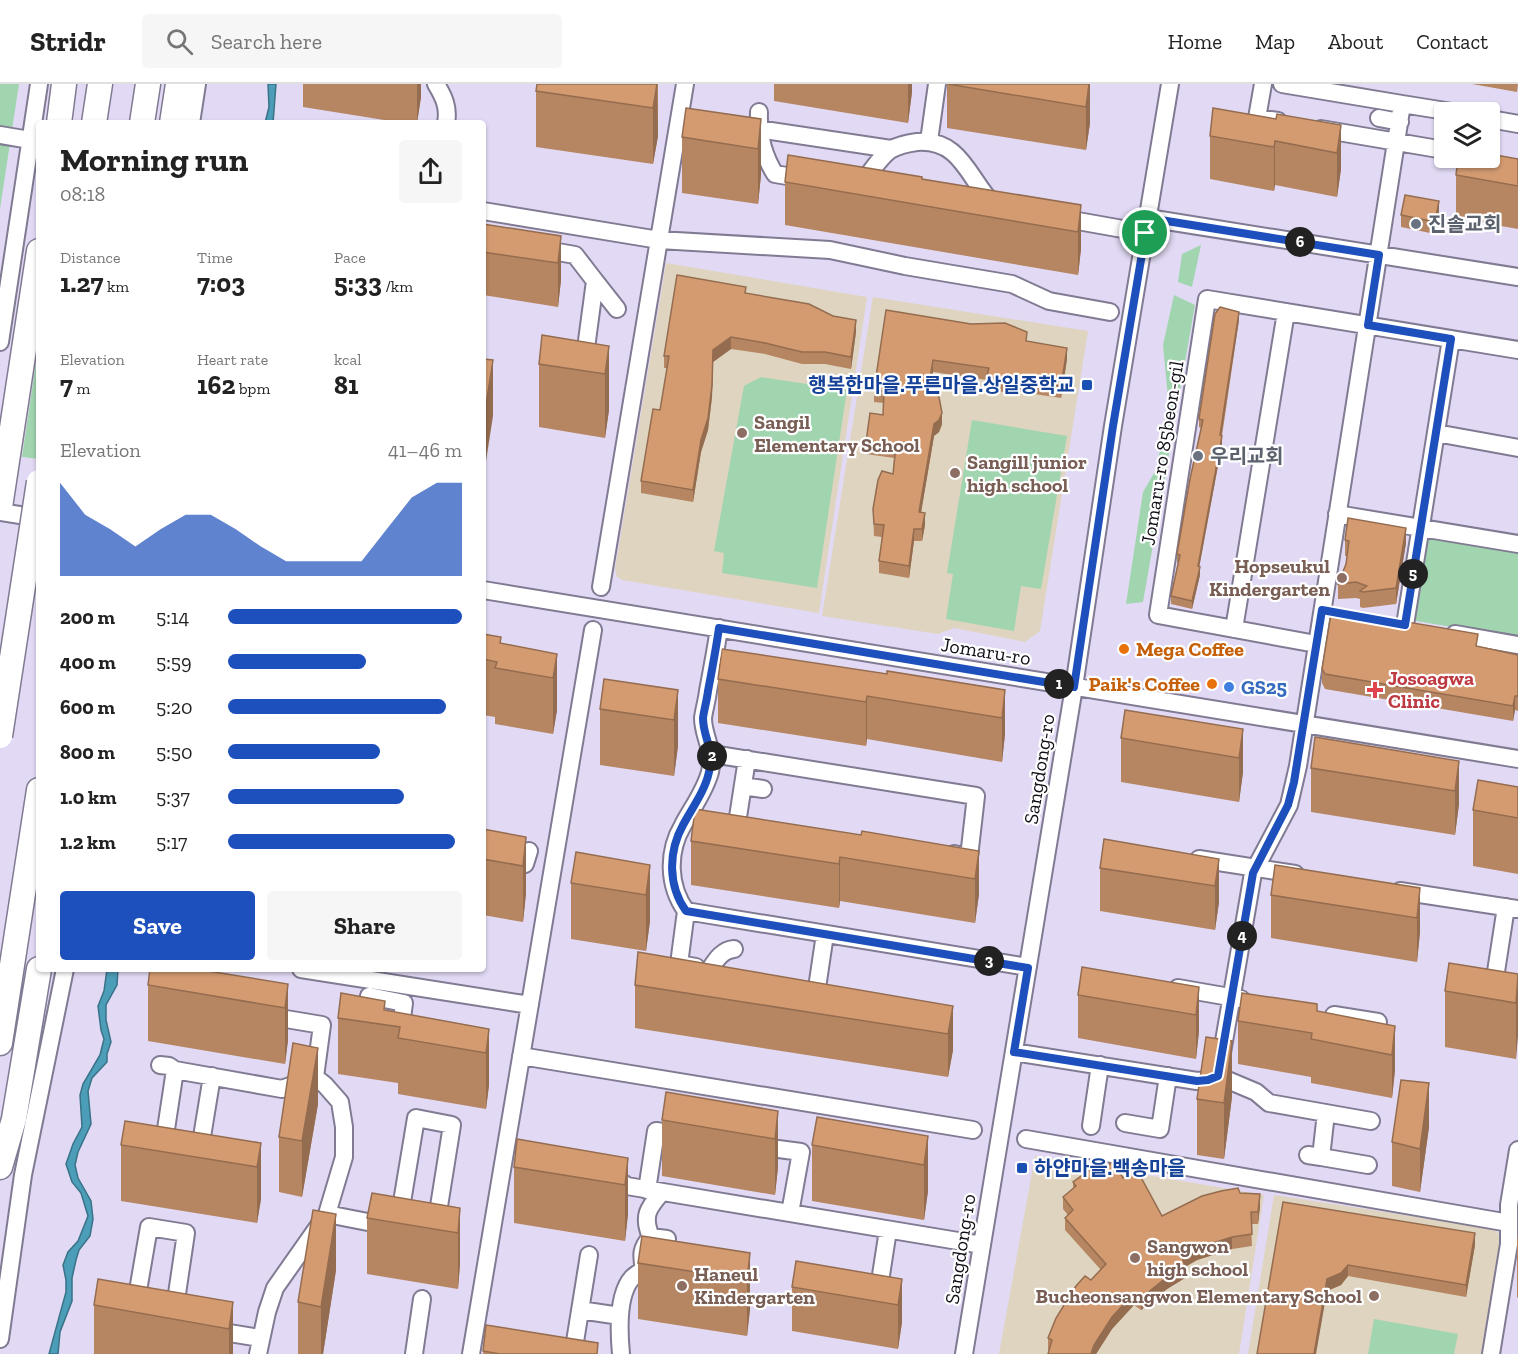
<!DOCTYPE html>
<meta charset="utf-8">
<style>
:root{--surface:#fff;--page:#f6f6f6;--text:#222;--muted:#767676;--line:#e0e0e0;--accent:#1e50bd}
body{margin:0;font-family:"Zilla Slab","Noto Sans KR",serif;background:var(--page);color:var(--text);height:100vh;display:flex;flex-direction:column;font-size:22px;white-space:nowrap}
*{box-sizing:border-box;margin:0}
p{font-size:20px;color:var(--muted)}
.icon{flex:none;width:33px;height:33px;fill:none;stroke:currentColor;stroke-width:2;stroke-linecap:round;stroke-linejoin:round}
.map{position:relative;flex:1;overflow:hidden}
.side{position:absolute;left:36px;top:36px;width:450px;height:852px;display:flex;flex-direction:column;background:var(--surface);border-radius:6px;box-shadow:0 2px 4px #0004}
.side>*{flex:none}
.fabs{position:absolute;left:1434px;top:18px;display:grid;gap:12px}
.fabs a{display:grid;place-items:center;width:66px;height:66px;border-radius:6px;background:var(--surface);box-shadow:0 2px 4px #0004;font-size:30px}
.pin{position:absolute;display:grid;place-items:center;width:51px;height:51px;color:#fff;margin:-26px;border:3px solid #fff;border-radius:50%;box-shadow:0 2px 6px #0007}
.km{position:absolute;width:30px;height:30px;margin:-15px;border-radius:50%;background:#222;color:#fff;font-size:16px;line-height:30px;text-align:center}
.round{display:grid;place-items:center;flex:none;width:63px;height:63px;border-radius:6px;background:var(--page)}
.overview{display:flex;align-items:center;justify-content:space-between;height:102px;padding:0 24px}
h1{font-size:33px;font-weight:700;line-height:45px}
.stats{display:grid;grid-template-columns:repeat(3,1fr);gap:9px;height:102px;padding:6px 24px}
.stats div{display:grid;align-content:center}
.stats b{font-size:26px;font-weight:700}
.stats small{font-size:16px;font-weight:400}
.stats p{font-size:16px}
.chart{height:168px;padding:12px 24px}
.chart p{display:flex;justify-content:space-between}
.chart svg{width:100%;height:108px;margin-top:6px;fill:var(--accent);opacity:.7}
.button{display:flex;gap:12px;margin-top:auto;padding:12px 24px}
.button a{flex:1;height:69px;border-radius:6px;background:var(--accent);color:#fff;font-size:24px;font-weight:700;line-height:69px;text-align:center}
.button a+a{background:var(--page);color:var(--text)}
ul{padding:0 24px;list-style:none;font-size:20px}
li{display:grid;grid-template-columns:96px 72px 1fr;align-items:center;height:45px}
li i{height:15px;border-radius:8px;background:var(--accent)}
header{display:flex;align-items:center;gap:36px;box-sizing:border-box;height:84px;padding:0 30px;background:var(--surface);border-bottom:2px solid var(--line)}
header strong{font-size:28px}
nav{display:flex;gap:33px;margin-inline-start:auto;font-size:21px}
.search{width:420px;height:54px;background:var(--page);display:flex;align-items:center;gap:15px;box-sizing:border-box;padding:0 21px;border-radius:6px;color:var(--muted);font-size:22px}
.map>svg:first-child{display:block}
.education{fill:#ded4bf}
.green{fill:#a0d5af}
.water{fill:#4b9db8;stroke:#3a7288;stroke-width:1.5}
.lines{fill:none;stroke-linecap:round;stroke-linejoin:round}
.minor-casing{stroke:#817a93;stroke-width:20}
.highway-casing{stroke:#817a93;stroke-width:27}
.minor{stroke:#fff;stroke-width:16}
.highway{stroke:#fff;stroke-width:24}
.highway-bridge-casing{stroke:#817a93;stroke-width:27;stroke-linecap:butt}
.highway-bridge{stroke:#fff;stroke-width:24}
.wall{fill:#b68561}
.shaded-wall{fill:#946c4f}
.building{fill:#d49b71;stroke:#946c4f;stroke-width:1.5}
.route-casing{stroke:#fff;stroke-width:12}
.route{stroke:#1e50bd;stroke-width:8}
.worship-dot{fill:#6b7280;stroke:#fff;stroke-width:2}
.transit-dot{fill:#1a4fb4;stroke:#fff;stroke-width:2}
.education-dot{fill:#8d6e63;stroke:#fff;stroke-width:2}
.food-dot{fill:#e8710a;stroke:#fff;stroke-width:2}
.shop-dot{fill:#3f7fe0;stroke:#fff;stroke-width:2}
.health-dot{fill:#e0444e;stroke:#fff;stroke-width:2}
.labels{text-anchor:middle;stroke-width:4.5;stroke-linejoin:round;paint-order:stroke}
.worship-label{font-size:20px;font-weight:bold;fill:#5b616d;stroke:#fff;text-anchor:start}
.transit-label{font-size:20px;font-weight:bold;fill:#164399;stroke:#fff;text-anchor:end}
.education-label{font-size:20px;font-weight:bold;fill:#785e54;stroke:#fff;text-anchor:start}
.street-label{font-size:20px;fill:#110e17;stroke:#fff}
.food-label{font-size:20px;font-weight:bold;fill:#c56008;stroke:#fff;text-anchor:start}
.health-label{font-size:20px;font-weight:bold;fill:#be3a42;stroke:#fff;text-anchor:start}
.shop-label{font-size:20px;font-weight:bold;fill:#366cbe;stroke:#fff;text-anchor:start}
</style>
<header>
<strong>Stridr</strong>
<div class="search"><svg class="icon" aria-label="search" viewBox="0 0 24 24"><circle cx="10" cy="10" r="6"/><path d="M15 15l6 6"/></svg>Search here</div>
<nav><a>Home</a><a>Map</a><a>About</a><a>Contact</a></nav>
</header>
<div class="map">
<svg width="1518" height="1270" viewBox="0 0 1518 1270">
<rect width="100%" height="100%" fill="#e2daf5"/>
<path class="education" d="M666,179L867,213L819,529L622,496L617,493L615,485Z
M873,213L1088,247L1040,547L1025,558L954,544L938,550L822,532Z
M1035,1072L1264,1111L1239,1270H999Z
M1274,1111L1496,1145L1501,1155L1481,1270H1248Z"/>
<path class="green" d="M0,0H19L0,125Z
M1201,161L1192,203L1178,198L1182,170Z
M1174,211L1195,221L1143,518L1126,520L1143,408L1157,384L1168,314L1163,261Z
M39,258V375L22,373Z
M761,293L847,306L817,504L722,489L724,469L714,467L744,302Z
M972,336L1067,352L1041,505L1021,502L1014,547L946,535L953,490L947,489Z
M1423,450L1518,465V554L1410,536Z
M1374,1235L1458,1250L1454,1270H1368Z"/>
<path class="water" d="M268,0H276L273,39H265L269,23Z
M107,885H118L117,901L106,921V936L111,958L107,970V978L92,994L88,1007L91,1040L78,1068L75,1081L78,1094L91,1117L93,1135L90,1152L79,1166L76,1176L72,1194V1217L60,1248L58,1270H49L66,1208V1196L63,1181L68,1168L78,1157L88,1132L81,1109L72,1098L66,1080L73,1060L82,1043L80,1011L83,1000L100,971L104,955L101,946L98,922L104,907Z"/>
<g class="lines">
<g class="minor-casing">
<path id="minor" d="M436,0C444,13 449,24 446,39
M1263,0L1257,34L1278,37
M1282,0L1402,20
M759,28C758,51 763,71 775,90L805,95
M1379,34L1400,38
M1490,35L1518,40
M191,39L197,0
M758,45L891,65
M1321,45L1444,66
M0,51L30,56
M929,57L937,0
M860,101C870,90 878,75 890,66C897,62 909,59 917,58C962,55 968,95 994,121
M483,127L659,156L830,166L905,182L1012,200L1049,217L1110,228
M1061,134L1145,149
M1148,134L1518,193
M540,165L575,171L595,197L584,279
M595,197L617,225
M0,258L39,0
M1436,349L1518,364
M0,428L39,434
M1337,430L1518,460
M601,503L685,0
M483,506L1518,675
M1405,541L1451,255
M719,544C716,565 712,586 708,607C707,616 704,626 703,634C703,653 715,666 710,688C705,707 692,724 683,741C667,768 668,802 686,827L1028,883
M1234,545L1286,228
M1455,550L1518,561
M1316,560L1158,531L1207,215L1518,266
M712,670L976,712L969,773L954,770
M743,702L763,705
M738,733L747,675
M483,773L525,780L529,767
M1199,775L1295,790
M1400,807L1518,825
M686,827L679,880L696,883
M301,885L530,921
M710,885C716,876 722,866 734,865
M817,904L825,850
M1178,904L1241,915
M1493,907L1506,823
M1334,931L1378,938
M366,936L369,912L404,919L400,950
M1014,968L1197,997L1208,996L1218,992L1253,789L1289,721L1298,682L1402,20L1452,28
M521,972L973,1046
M160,981L169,982L175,986L282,1005L308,995
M1218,992L1256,1008L1269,1019L1371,1037
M1125,1039L1160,1045L1168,992
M1091,1042L1100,981
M1026,1055L1509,1139
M756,1062L801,1068L790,1129
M163,1065L175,986
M199,1071L212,992
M1308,1071L1321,1073L1326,1029
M1321,1073L1368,1081
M617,1095L627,1102L982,1161
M647,1106L656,1047L683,1051
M327,1130L388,1142
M399,1136L416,1034L452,1041L436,1141
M651,1153L667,1155
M870,1202L879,1204L888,1146
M135,1224L149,1143L186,1149L174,1230
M580,1226L620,1232
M211,1246L260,1254
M0,1255L23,1091L65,885
M258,1270L267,1228L275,1204L327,1130L344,1073V1043L340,1018L325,1001L315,993L322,941L268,932
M414,1270L422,1215
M471,1270L593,546
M573,1270L589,1171
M621,1270C619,1249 617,1211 632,1194C635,1191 640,1188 644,1185C641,1171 641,1164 651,1153C642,1132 648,1124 662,1108
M964,1270L1074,603L1113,342L1170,0
M1491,1270L1509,1160V1121L1518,1066"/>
</g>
<g class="highway-casing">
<path id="highway" d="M59,39L64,0
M94,39L100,0
M142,39L148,0
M172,39L178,0
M0,423L39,167
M0,959L39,706
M0,1083L14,1035L39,885"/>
</g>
<use href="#minor" class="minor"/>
<use href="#highway" class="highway"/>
<g class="highway-bridge-casing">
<path id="highway-bridge" d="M0,652L39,398"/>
</g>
<use href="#highway-bridge" class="highway-bridge"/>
</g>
<path class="wall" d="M303,0H421V13L417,39H403L303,23Z
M658,0V52L653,80L536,63V7Z
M774,0H912V8L908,39L774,17Z
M947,0H1090V39L1086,66L947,44Z
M1472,0H1518L1517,8Z
M761,35V91L758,120L682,109V53Z
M1276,35L1341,41V85L1337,113L1275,101L1274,107L1210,95V52Z
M1518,75V145L1456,134V91Z
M922,95L1081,121V165L1078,191L785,141V98Z
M1439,129L1435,150L1401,143V131Z
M483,140L561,152V196L558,223L483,211Z
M746,209L856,248L851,285L825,280H802L765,270L731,265L713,278L712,313L708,346L701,368L693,418L641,409V397L660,326L667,284H664V272Z
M1239,236L1222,352V360L1199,483L1200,491L1192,525L1171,520V512L1178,479L1177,478V470L1201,344L1199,343V335Z
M971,240L1027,257L1067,275L1061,314L1014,307L1000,308L987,303V296L933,288L930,302L942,340L939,348L934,352L921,429L925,441L922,457H914L909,494L879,489V477L882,453L874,452L873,425L893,390L894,374L866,370V358L883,331L884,319L874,318V306Z
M609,262V326L605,354L539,343V280Z
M1345,456L1406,459L1396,520L1363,524L1360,523V515L1356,514L1338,515V500L1346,480L1347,472H1345Z
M483,550L501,559L557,570V626L553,650L495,640V633L483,631Z
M1478,562L1518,571V627L1515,626L1513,637L1325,605L1322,599V585Z
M887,590L1005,606V650L1002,678L867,655L866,662L718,639V595Z
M678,606V662L674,692L600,681V625Z
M1243,645V688L1239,718L1121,698V654Z
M1459,677V720L1455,751L1311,728V684Z
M1518,703V790L1473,782V726Z
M483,745L526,753V809L523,838L483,831Z
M861,751L979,767V810L975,839L840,817L839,824L691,801V757Z
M1219,775V818L1215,846L1100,827V784Z
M650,781V837L646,867L571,855V799Z
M1420,804V848L1417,878L1271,854V811Z
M1518,890L1516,975L1445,963V907Z
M288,900V956L285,980L148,957V901Z
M635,901L953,922V966L948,993L635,944Z
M1199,903V947L1196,975L1078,954V911Z
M385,926L489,945V1001L486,1025L398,1010V999L338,990V934Z
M1317,927L1395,942V986L1392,1014L1311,999V993L1238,980V937Z
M1232,1013L1224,1075L1197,1071V1015Z
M318,1020L302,1113L279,1108V1053Z
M778,1027V1083L775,1111L662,1092V1036Z
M1429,1043L1420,1108L1392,1102V1058Z
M928,1052V1107L924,1136L812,1117V1061Z
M261,1059V1115L257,1139L121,1117V1061Z
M628,1074V1130L625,1157L514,1139V1083Z
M1098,1087L1123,1094L1162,1132L1240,1109L1260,1122L1258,1140H1251L1252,1162L1232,1165L1197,1176L1185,1183V1194L1167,1205L1141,1226L1134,1221L1112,1245L1096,1270H1048L1049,1266H1048V1254L1091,1196L1101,1186L1065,1146V1134L1068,1131L1063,1125V1113L1073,1105V1098Z
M1283,1118L1475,1161L1466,1213L1348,1192L1341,1201L1327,1207Z
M460,1124V1180L458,1205L367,1190V1134Z
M1518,1150V1214L1517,1213V1158Z
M750,1169V1225L747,1252L638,1235V1179Z
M336,1186L323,1270H298V1218Z
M902,1195V1238L898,1265L792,1247V1203Z
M233,1218V1270H94V1221Z
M486,1241L598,1270H483Z"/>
<path class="shaded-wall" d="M417,0H421V13L417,39Z
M657,0L658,52L653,80V24Z
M908,0H912V8L908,39Z
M1089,0H1090V39L1086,66V23Z
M761,35V91L758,120V65Z
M1341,41V85L1337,113V69Z
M1275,57V101L1274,107V63Z
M1439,117V129L1435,150V138Z
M1081,121V165L1078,191V148Z
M561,152V196L558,223V179Z
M1239,228V236L1220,359V351Z
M856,236V248L851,285V273Z
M731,253V265L713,278L712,313L708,346L701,368L693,418V406L701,356L713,266Z
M609,262V326L605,354V290Z
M1067,264V275L1061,314V302Z
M493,276V332L483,396V340Z
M933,276V288L929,312V300Z
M942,329V340L939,348L934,352L919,440V428L934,340Z
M1222,352V360L1198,490V482Z
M925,429V441L922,457V445Z
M1406,444V459L1396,520V504Z
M914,445V457L909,494V482Z
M1200,483V491L1192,525V517Z
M557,570V626L553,650V594Z
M678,606V662L674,692V636Z
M1005,606V650L1002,678V634Z
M867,612V655L866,662V618Z
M1515,612V626L1513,637V622Z
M1243,645V688L1239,718V674Z
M1459,677V720L1455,751V707Z
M526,753V809L523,838V782Z
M979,767V810L975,839V795Z
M840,773V817L839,824V780Z
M1219,775V818L1215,846V802Z
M650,781V837L646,867V811Z
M1420,804V848L1417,878V834Z
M1518,896V952L1516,975V919Z
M288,900V956L285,980V924Z
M1199,903V947L1196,975V931Z
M953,922V966L948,993V950Z
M1395,942V986L1392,1014V971Z
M489,945V1001L486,1025V969Z
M1232,957V1013L1224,1075V1019Z
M318,964V1020L302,1113V1057Z
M1429,999V1043L1420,1108V1065Z
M778,1027V1083L775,1111V1055Z
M928,1052V1107L924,1136V1081Z
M261,1059V1115L257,1139V1083Z
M628,1074V1130L625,1157V1101Z
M1260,1110V1122L1258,1140V1128Z
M460,1124V1180L458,1205V1149Z
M336,1130V1186L323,1270H321V1223Z
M1475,1149V1161L1466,1213V1201Z
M1232,1153V1165L1197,1176L1185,1183V1194L1167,1205L1141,1226V1214L1182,1173L1197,1164Z
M750,1169V1225L747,1252V1196Z
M1348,1181V1192L1341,1201L1327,1207L1316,1270H1314L1327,1195Z
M902,1195V1238L898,1265V1221Z
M1134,1209V1221L1112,1245L1096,1270H1091L1094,1261L1112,1233Z
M233,1218V1270H229V1245Z"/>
<path class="building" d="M537,0H657L653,24L536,7Z
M948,0H1089L1086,23Z
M686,24L761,35L758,65L682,53Z
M1213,24L1276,35L1277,30L1341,41L1337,69L1275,57L1274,63L1210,52Z
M1490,70L1518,75V102L1456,91L1458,74H1490Z
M788,71L922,93V95L1081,121L1078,148L785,98Z
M1405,111L1439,117L1435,138L1401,131Z
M483,140L561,152L558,179L483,168Z
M677,191L746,203L745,209L809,220L833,232L856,236L851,273L825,268H802L765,259L731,253L713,266L712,301L708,334L701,356L693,406L641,397L653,325L660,326L669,272H664Z
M1220,223L1239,228L1220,351L1222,352L1198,482L1200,483L1192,517L1171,512L1180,471L1177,470L1190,395L1203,336L1199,335L1215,230Z
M886,226L971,240L1005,239L1027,248L1026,257L1067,264L1061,302L1014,295L1000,296L987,291L989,284L933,276L929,300L939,313L942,329L939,336L934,340L919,428L925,429L922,445H914L909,482L879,477L884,441L874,440L873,425L878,396L882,387L893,390L896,362L866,358L870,329L883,331L884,307L874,306Z
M542,251L609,262L605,290L539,280Z
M483,275L493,276L483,340Z
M1348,434L1406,444L1396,504L1363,508L1360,507L1367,502L1356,498L1338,500L1346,480L1349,457L1345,456Z
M1337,526L1478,550L1476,562L1518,571V612H1515L1513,622L1325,590L1322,585L1331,530Z
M483,550L501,553L500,559L557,570L553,594L495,584L497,578L483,575Z
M722,565L887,590V587L1005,606L1002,634L867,612L866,618L718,595Z
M604,595L678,606L674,636L600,625Z
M1125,626L1243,645L1239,674L1121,654Z
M1315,653L1459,677L1455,707L1311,684Z
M1478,696L1518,703V734L1473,726Z
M695,725L861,751L862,747L979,767L975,795L840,773L839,780L691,757Z
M483,745L526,753L523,782L483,775Z
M1104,755L1219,775L1215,802L1100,784Z
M576,768L650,781L646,811L571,799Z
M1275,781L1420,804L1417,834L1271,811Z
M638,868L953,922L948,950L635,901Z
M1449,879L1518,890L1516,919L1445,907Z
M1082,883L1199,903L1196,931L1078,911Z
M150,885H196L288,900L285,924L148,901Z
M341,909L385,917L384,926L489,945L486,969L398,954L400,943L338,934Z
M1242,909L1317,920V927L1395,942L1392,971L1311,955L1312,949L1238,937Z
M1206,953L1232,957L1224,1019L1197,1015Z
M293,959L318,964L302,1057L279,1053Z
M1401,996L1429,999L1420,1065L1392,1058Z
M666,1008L778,1027L775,1055L662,1036Z
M817,1033L928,1052L924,1081L812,1061Z
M125,1037L261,1059L257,1083L121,1061Z
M517,1055L628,1074L625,1101L514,1083Z
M1113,1078L1123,1094L1137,1086L1162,1132L1202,1112L1221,1107L1238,1104L1240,1109L1260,1110L1258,1128H1251L1252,1150L1232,1153L1197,1164L1182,1173L1185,1182L1167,1193L1141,1214L1134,1209L1112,1233L1094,1261L1091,1270H1048L1052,1256L1048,1254L1056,1234L1076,1202L1085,1192L1091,1196L1106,1180L1065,1134L1073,1126L1063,1113L1076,1102L1073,1098L1095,1082L1098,1087Z
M372,1109L460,1124L458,1149L367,1134Z
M1283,1118L1475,1149L1466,1201L1348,1181L1341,1189L1327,1195L1314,1270H1257Z
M313,1126L336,1130L321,1223L298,1218Z
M642,1152L750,1169L747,1196L638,1179Z
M796,1177L902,1195L898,1221L792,1203Z
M98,1195L233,1218L229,1245L94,1221Z
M486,1241L598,1259L597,1270H500L483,1267Z"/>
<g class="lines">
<g class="route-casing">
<path id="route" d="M1148,134L1379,171L1368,241L1451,255L1405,541L1322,526L1294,698L1288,721L1253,789L1218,992L1208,996L1197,997L1014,968L1028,884L686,827C668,802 668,768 683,741C692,724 705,707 709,688C715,665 703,654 703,634C704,626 707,616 708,607C712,586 716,565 719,544L1074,603L1113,342Z"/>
</g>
<use href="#route" class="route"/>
</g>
<g class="worship-dot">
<circle cx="1416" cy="140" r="6"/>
<circle cx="1198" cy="372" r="6"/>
</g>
<g class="transit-dot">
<rect x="1081" y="295" width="12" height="12" rx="3"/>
<rect x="1016" y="1078" width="12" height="12" rx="3"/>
</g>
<g class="education-dot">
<circle cx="742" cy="349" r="6"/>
<circle cx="955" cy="389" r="6"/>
<circle cx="1342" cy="494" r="6"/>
<circle cx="1135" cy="1174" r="6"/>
<circle cx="682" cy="1202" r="6"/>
<circle cx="1374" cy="1212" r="6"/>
</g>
<g class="food-dot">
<circle cx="1124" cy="565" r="6"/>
<circle cx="1212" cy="600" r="6"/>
</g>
<circle class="shop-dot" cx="1229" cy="603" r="6"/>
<path class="health-dot" d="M1372 597h6v6h6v6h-6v6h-6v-6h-6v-6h6z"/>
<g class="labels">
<g class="worship-label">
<text x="1428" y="147">진솔교회</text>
<text x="1210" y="379">우리교회</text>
</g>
<g class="transit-label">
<text x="1075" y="308">행복한마을.푸른마을.상일중학교</text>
<text x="1034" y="1091" text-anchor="start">하얀마을.백송마을</text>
</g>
<g class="education-label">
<text x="754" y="345">Sangil<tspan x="754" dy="23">Elementary School</tspan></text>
<text x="967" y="385">Sangill junior<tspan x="967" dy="23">high school</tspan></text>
<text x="1330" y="489" text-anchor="end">Hopseukul<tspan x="1330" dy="23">Kindergarten</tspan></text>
<text x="1147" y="1169">Sangwon<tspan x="1147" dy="23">high school</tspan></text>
<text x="694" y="1197">Haneul<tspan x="694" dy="23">Kindergarten</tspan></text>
<text x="1362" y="1219" text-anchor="end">Bucheonsangwon Elementary School</text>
</g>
<g class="street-label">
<text transform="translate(1162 369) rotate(-81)" y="7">Jomaru-ro 85beon-gil</text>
<text transform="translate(986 567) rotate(9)" y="7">Jomaru-ro</text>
<text transform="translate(1039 685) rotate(-81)" y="7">Sangdong-ro</text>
<text transform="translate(960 1165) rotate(-81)" y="7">Sangdong-ro</text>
</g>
<g class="food-label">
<text x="1136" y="572">Mega Coffee</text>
<text x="1200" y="607" text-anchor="end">Paik's Coffee</text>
</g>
<g class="health-label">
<text x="1388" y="601">Josoagwa<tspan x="1388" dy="23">Clinic</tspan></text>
</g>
<g class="shop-label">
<text x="1241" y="610">GS25</text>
</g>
</g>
</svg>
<div class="fabs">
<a><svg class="icon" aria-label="layers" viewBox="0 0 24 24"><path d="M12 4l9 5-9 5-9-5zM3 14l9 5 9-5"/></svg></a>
</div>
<div class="pin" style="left:1145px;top:149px;background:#1e9e55"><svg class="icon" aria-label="arrive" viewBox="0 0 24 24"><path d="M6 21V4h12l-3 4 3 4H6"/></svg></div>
<b class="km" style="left:1059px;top:600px">1</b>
<b class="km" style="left:712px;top:672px">2</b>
<b class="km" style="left:989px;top:877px">3</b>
<b class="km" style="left:1242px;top:852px">4</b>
<b class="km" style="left:1413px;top:490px">5</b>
<b class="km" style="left:1300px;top:158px">6</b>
<section class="side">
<div class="overview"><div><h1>Morning run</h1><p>08:18</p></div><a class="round"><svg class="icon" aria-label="share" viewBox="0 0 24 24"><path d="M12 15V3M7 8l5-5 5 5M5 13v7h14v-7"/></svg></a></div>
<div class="stats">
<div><p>Distance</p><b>1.27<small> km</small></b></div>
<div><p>Time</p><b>7:03</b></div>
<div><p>Pace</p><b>5:33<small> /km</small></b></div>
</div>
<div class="stats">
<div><p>Elevation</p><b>7<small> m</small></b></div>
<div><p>Heart rate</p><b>162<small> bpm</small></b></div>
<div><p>kcal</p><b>81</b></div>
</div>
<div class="chart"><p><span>Elevation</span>41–46 m</p>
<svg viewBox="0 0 160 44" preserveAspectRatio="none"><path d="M0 44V6L10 19L20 25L30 32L40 25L50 19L60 19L70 25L80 32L90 38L100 38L110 38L120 38L130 25L140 12L150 6L160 6V44z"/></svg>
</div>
<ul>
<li><b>200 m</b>5:14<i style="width:100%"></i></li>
<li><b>400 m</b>5:59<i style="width:59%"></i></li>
<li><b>600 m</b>5:20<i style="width:93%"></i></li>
<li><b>800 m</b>5:50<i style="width:65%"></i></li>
<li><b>1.0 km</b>5:37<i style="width:75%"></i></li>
<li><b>1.2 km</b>5:17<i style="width:97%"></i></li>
</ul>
<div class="button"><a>Save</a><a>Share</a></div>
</section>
</div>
